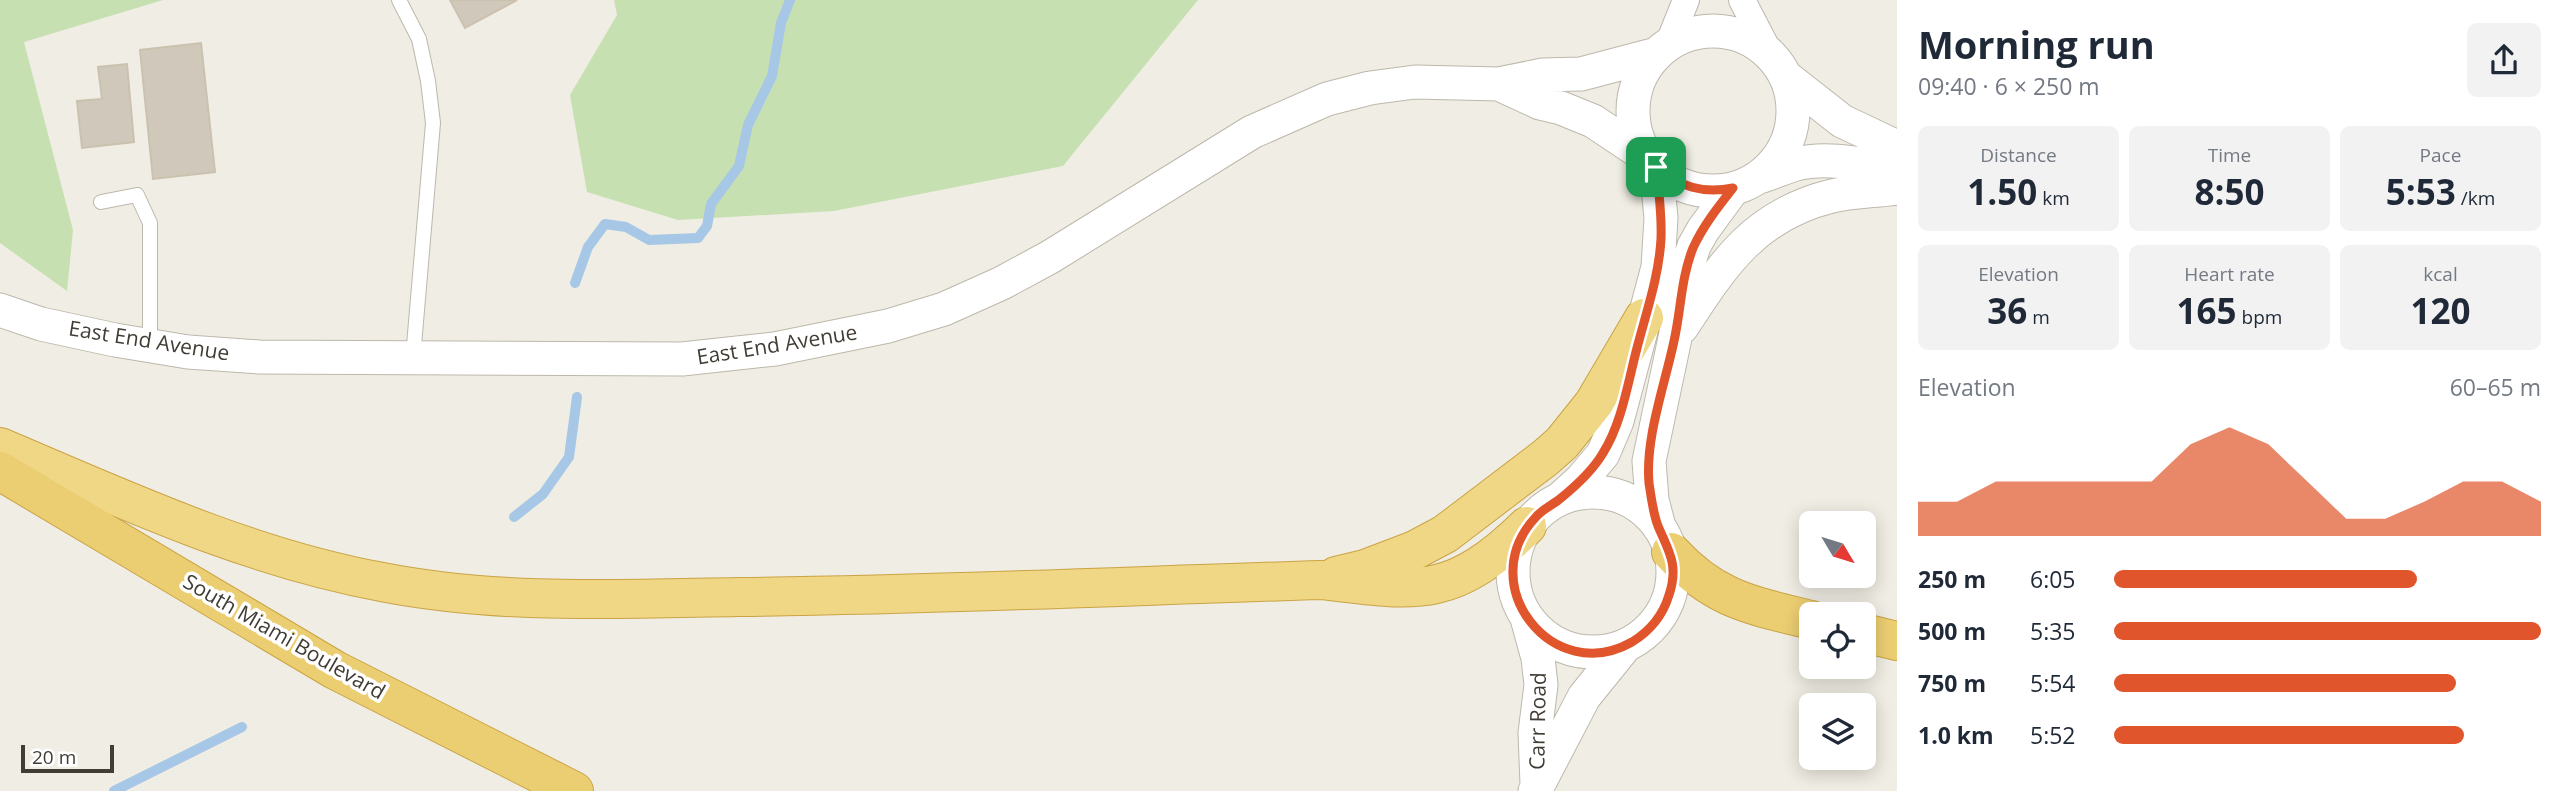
<!DOCTYPE html>
<meta charset="utf-8">
<style>
:root{--surface:#fff;--page:#f2f2f3;--text:#1f2937;--muted:#747a83;--accent:#e0552b}
body{margin:0;font-family:"Open Sans",sans-serif;background:var(--page);color:var(--text);height:100vh;display:flex;flex-direction:column;font-size:26px;white-space:nowrap}
*{box-sizing:border-box;margin:0}
p{font-size:23px;color:var(--muted)}
.icon{flex:none;width:38px;height:38px;fill:none;stroke:currentColor;stroke-width:2;stroke-linecap:round;stroke-linejoin:round}
.map{position:relative;flex:1;overflow:hidden}
.panel{display:flex;flex-direction:column;background:var(--surface);width:665px}
.panel>*{flex:none}
.needle{width:46px;rotate:128deg}
.tools{position:absolute;left:1799px;top:511px;display:grid;gap:14px}
.tools a{display:grid;place-items:center;width:77px;height:77px;border-radius:10px;background:var(--surface);box-shadow:0 4px 18px #0003;font-size:35px}
.scale{position:absolute;left:21px;bottom:18px;width:93px;box-sizing:border-box;padding-left:7px;border:4px solid #413d35;border-top:0;font-size:19px;line-height:24px;white-space:nowrap;color:#413d35;-webkit-text-stroke:5px #fff;paint-order:stroke}
.pin{position:absolute;display:grid;place-items:center;width:60px;height:60px;color:#fff;margin:-30px;border-radius:14px;box-shadow:0 4px 10px #0006}
.round{display:grid;place-items:center;flex:none;width:74px;height:74px;border-radius:10px;background:var(--page)}
.head{display:flex;align-items:center;justify-content:space-between;height:119px;padding:0 21px}
h1{font-size:38px;font-weight:700;line-height:52px}
.metrics{display:grid;grid-template-columns:repeat(3,1fr);gap:10px;height:119px;padding:7px 21px}
.metrics div{display:grid;align-content:center;border-radius:10px;background:var(--page);text-align:center}
.metrics b{font-size:35px;font-weight:700}
.metrics small{font-size:19px;font-weight:400}
.metrics p{font-size:19px}
.chart{height:196px;padding:14px 21px}
.chart p{display:flex;justify-content:space-between}
.chart svg{width:100%;height:126px;margin-top:7px;fill:var(--accent);opacity:.7}
ul{padding:0 21px;list-style:none;font-size:23px}
li{display:grid;grid-template-columns:112px 84px 1fr;align-items:center;height:52px}
li i{height:18px;border-radius:9px;background:var(--accent)}
main{display:flex;flex:1;min-height:0}
.map>svg:first-child{display:block}
.green{fill:#c7e0b1}
.lines{fill:none;stroke-linecap:round;stroke-linejoin:round}
.stream{stroke:#a6c7e6;stroke-width:10}
.building{fill:#d0c9bb;stroke:#cac1af;stroke-width:2}
.service-casing{stroke:#bdb8ab;stroke-width:16}
.minor-casing{stroke:#bdb8ab;stroke-width:28}
.tertiary-casing{stroke:#bdb8ab;stroke-width:35}
.trunk-casing{stroke:#caa344;stroke-width:40}
.motorway-casing{stroke:#caa344;stroke-width:40}
.service{stroke:#fff;stroke-width:14}
.minor{stroke:#fff;stroke-width:26}
.tertiary{stroke:#fff;stroke-width:33}
.trunk{stroke:#efd786;stroke-width:38}
.motorway{stroke:#ecce72;stroke-width:38}
.route-casing{stroke:#fff;stroke-width:14}
.route{stroke:#e0552b;stroke-width:9}
.labels{text-anchor:middle;stroke-width:7;stroke-linejoin:round;paint-order:stroke}
.street-label{font-size:21px;fill:#413d35;stroke:#fff}
</style>
<main>
<div class="map">
<svg width="1897" height="791" viewBox="0 0 1897 791">
<rect width="100%" height="100%" fill="#f0ede4"/>
<path class="green" d="M0,0H163L24,42L73,230L67,291L0,243Z
M614,0H1198L1063,166L834,211L678,220L587,192L570,95L617,15Z"/>
<g class="lines">
<path class="stream" d="M575,283L588,247L605,224L626,227L649,240L698,238L707,226L711,204L739,166L748,125L772,76L781,23L790,0
M514,517L543,494L569,457L577,397
M114,791L242,727"/>
</g>
<path class="building" d="M450,0H517L465,28Z
M201,43L215,172L153,179L140,50Z
M127,64L134,142L82,148L77,101L102,99L98,67Z"/>
<g class="lines">
<g class="service-casing">
<path id="service" d="M399,0L419,39L428,81L433,123L413,357
M101,202L137,195L150,223V345"/>
</g>
<g class="minor-casing">
<path id="minor" d="M1742,0L1770,54
M1668,45L1686,0"/>
</g>
<g class="tertiary-casing">
<path id="tertiary" d="M1633 111a80 80 0 1 1 160 0a80 80 0 1 1-160 0Z
M1786,77L1842,121L1897,147
M1499,84L1540,103L1561,108L1593,121L1647,157
M1759,177C1771,173 1784,168 1796,164C1829,156 1864,165 1897,170
M0,310L41,324L115,340L188,352L259,357L682,359L775,349L888,326L944,309L1002,283L1050,257L1252,132L1327,99L1370,88L1415,82L1499,84L1543,75L1581,74L1657,54
M1682,327C1723,264 1754,215 1832,196C1853,191 1876,191 1897,188
M1513 572a80 80 0 1 1 160 0a80 80 0 1 1-160 0Z
M1560,499L1581,480L1603,454L1617,421L1658,267L1661,218L1656,167
M1659,527L1652,500L1649,461L1675,338L1685,274L1694,246L1703,230L1733,189
M1527,618L1538,658L1541,685L1535,733L1537,784
M1535,791L1584,697L1626,645"/>
</g>
<g class="trunk-casing">
<path id="trunk" d="M0,447C125,500 247,557 382,582C499,605 620,599 739,597C933,595 1127,586 1321,580C1419,592 1452,599 1527,526
M1336,576L1365,569L1415,550L1445,534L1545,458L1562,443L1594,403L1644,318"/>
</g>
<g class="motorway-casing">
<path id="motorway" d="M0,471L335,670L574,791
M1671,552C1715,600 1751,605 1811,620
M1864,633L1897,641"/>
</g>
<use href="#service" class="service"/>
<use href="#minor" class="minor"/>
<use href="#tertiary" class="tertiary"/>
<use href="#trunk" class="trunk"/>
<use href="#motorway" class="motorway"/>
</g>
<g class="lines">
<g class="route-casing">
<path id="route" d="M1656,167C1680,187 1703,194 1733,188C1718,207 1703,226 1693,248C1681,278 1681,310 1674,341C1665,384 1645,438 1649,483C1651,497 1653,513 1658,526C1669,552 1679,565 1669,595C1663,615 1650,631 1632,642C1553,687 1473,585 1535,518C1542,509 1553,505 1561,498C1577,485 1593,470 1603,453C1622,423 1628,382 1637,348C1646,313 1659,276 1661,239C1662,215 1659,191 1656,167Z"/>
</g>
<use href="#route" class="route"/>
</g>
<g class="labels">
<g class="street-label">
<text transform="translate(149 341) rotate(9)" y="7">East End Avenue</text>
<text transform="translate(777 345) rotate(-9)" y="7">East End Avenue</text>
<text transform="translate(284 637) rotate(30)" y="7">South Miami Boulevard</text>
<text transform="translate(1538 721) rotate(-89)" y="7">Carr Road</text>
</g>
</g>
</svg>
<div class="tools">
<a><svg class="needle" viewBox="-14 -14 28 28"><path d="M0-13l5 13h-10z" fill="#e53935"/><path d="M0 13l5-13h-10z" fill="#747a83"/></svg></a>
<a><svg class="icon" aria-label="locate" viewBox="0 0 24 24"><circle cx="12" cy="12" r="6"/><path d="M12 2v4M12 18v4M2 12h4M18 12h4"/></svg></a>
<a><svg class="icon" aria-label="layers" viewBox="0 0 24 24"><path d="M12 4l9 5-9 5-9-5zM3 14l9 5 9-5"/></svg></a>
</div>
<div class="scale">20 m</div>
<div class="pin" style="left:1656px;top:167px;background:#1e9e55"><svg class="icon" aria-label="arrive" viewBox="0 0 24 24"><path d="M6 21V4h12l-3 4 3 4H6"/></svg></div>
</div>
<section class="panel">
<div class="head"><div><h1>Morning run</h1><p>09:40 · 6 × 250 m</p></div><a class="round"><svg class="icon" aria-label="share" viewBox="0 0 24 24"><path d="M12 15V3M7 8l5-5 5 5M5 13v7h14v-7"/></svg></a></div>
<div class="metrics">
<div><p>Distance</p><b>1.50<small> km</small></b></div>
<div><p>Time</p><b>8:50</b></div>
<div><p>Pace</p><b>5:53<small> /km</small></b></div>
</div>
<div class="metrics">
<div><p>Elevation</p><b>36<small> m</small></b></div>
<div><p>Heart rate</p><b>165<small> bpm</small></b></div>
<div><p>kcal</p><b>120</b></div>
</div>
<div class="chart"><p><span>Elevation</span>60–65 m</p>
<svg viewBox="0 0 160 44" preserveAspectRatio="none"><path d="M0 44V32L10 32L20 25L30 25L40 25L50 25L60 25L70 12L80 6L90 12L100 25L110 38L120 38L130 32L140 25L150 25L160 32V44z"/></svg>
</div>
<ul>
<li><b>250 m</b>6:05<i style="width:71%"></i></li>
<li><b>500 m</b>5:35<i style="width:100%"></i></li>
<li><b>750 m</b>5:54<i style="width:80%"></i></li>
<li><b>1.0 km</b>5:52<i style="width:82%"></i></li>
</ul>
</section>
</main>
